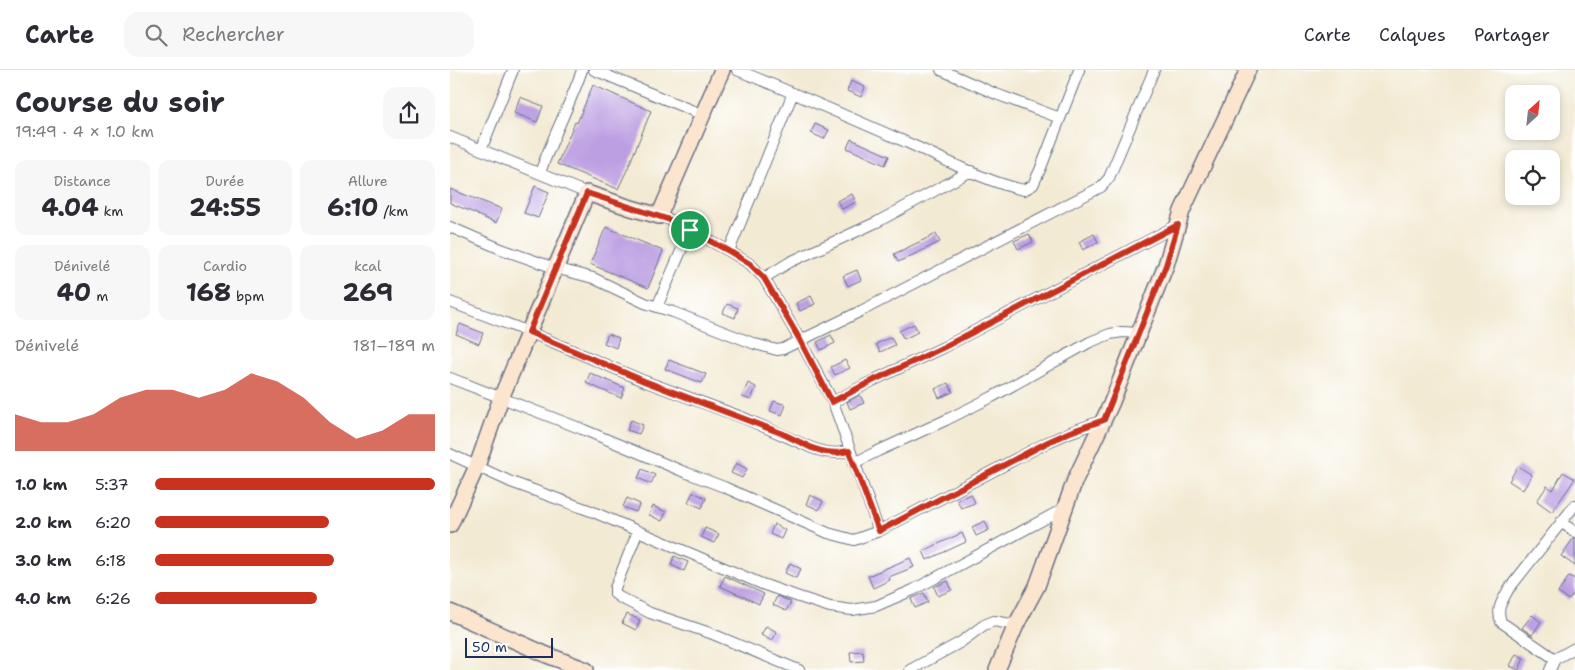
<!DOCTYPE html>
<html lang="fr">
<meta charset="utf-8">
<style>
:root{--surface:#fff;--page:#f7f7f7;--text:#2b2b33;--muted:#7c7c81;--line:#e1e1e2;--accent:#c8321e}
body{margin:0;font-family:"Shantell Sans",sans-serif;background:var(--page);color:var(--text);height:100vh;display:flex;flex-direction:column;font-size:19px;white-space:nowrap}
*{box-sizing:border-box;margin:0}
p{font-size:16px;color:var(--muted)}
.icon{flex:none;width:28px;height:28px;fill:none;stroke:currentColor;stroke-width:2;stroke-linecap:round;stroke-linejoin:round}
.map{position:relative;flex:1;overflow:hidden}
.drawer{display:flex;flex-direction:column;background:var(--surface);width:450px}
.drawer>*{flex:none}
.needle{width:32px;rotate:27deg}
.controls{position:absolute;left:1055px;top:15px;display:grid;gap:10px}
.controls a{display:grid;place-items:center;width:55px;height:55px;border-radius:10px;background:var(--surface);box-shadow:0 2px 8px #0003;font-size:25px}
.scale{position:absolute;left:15px;bottom:12px;width:88px;box-sizing:border-box;padding-left:5px;border:2px solid #1b2f5e;border-top:0;font-size:14px;line-height:18px;white-space:nowrap;color:#1b2f5e;-webkit-text-stroke:4px #fff;paint-order:stroke}
.pin{position:absolute;display:grid;place-items:center;width:42px;height:42px;color:#fff;margin:-21px;border:2px solid #fff;border-radius:50%;box-shadow:0 1px 5px #0007}
.round{display:grid;place-items:center;flex:none;width:52px;height:52px;border-radius:15px;background:var(--page)}
.headline{display:flex;align-items:center;justify-content:space-between;height:85px;padding:0 15px}
h1{font-size:28px;font-weight:700;line-height:38px}
.figures{display:grid;grid-template-columns:repeat(3,1fr);gap:8px;height:85px;padding:5px 15px}
.figures div{display:grid;align-content:center;border-radius:12px;background:var(--page);text-align:center}
.figures b{font-size:25px;font-weight:700}
.figures small{font-size:14px;font-weight:400}
.figures p{font-size:14px}
.chart{height:140px;padding:10px 15px}
.chart p{display:flex;justify-content:space-between}
.chart svg{width:100%;height:90px;margin-top:5px;fill:var(--accent);opacity:.7}
ul{padding:0 15px;list-style:none;font-size:16px}
li{display:grid;grid-template-columns:80px 60px 1fr;align-items:center;height:38px}
li i{height:12px;border-radius:6px;background:var(--accent)}
header{display:flex;align-items:center;gap:30px;box-sizing:border-box;height:70px;padding:0 25px;background:var(--surface);border-bottom:1px solid var(--line)}
header strong{font-size:24px}
nav{display:flex;gap:28px;margin-inline-start:auto;font-size:18px}
.search{width:350px;height:45px;background:var(--page);display:flex;align-items:center;gap:12px;box-sizing:border-box;padding:0 18px;border-radius:15px;color:var(--muted);font-size:19px}
main{display:flex;flex:1;min-height:0}
.map>svg:first-child{display:block}
.building{fill:#bc9fe2}
.lines{fill:none;stroke-linecap:round;stroke-linejoin:round}
.street-casing{stroke:#677087;stroke-width:12}
.secondary-casing{stroke:#677087;stroke-width:18}
.street{stroke:#fff;stroke-width:10}
.secondary{stroke:#fce5cf;stroke-width:15}
.route-casing{stroke:#fff;stroke-width:10}
.route{stroke:#c8321e;stroke-width:6}
</style>
<header>
<strong>Carte</strong>
<div class="search"><svg class="icon" aria-label="search" viewBox="0 0 24 24"><circle cx="10" cy="10" r="6"/><path d="M15 15l6 6"/></svg>Rechercher</div>
<nav><a>Carte</a><a>Calques</a><a>Partager</a></nav>
</header>
<main>
<section class="drawer">
<div class="headline"><div><h1>Course du soir</h1><p>19:49 · 4 × 1.0 km</p></div><a class="round"><svg class="icon" aria-label="share" viewBox="0 0 24 24"><path d="M12 15V3M7 8l5-5 5 5M5 13v7h14v-7"/></svg></a></div>
<div class="figures">
<div><p>Distance</p><b>4.04<small> km</small></b></div>
<div><p>Durée</p><b>24:55</b></div>
<div><p>Allure</p><b>6:10<small> /km</small></b></div>
</div>
<div class="figures">
<div><p>Dénivelé</p><b>40<small> m</small></b></div>
<div><p>Cardio</p><b>168<small> bpm</small></b></div>
<div><p>kcal</p><b>269</b></div>
</div>
<div class="chart"><p><span>Dénivelé</span>181–189 m</p>
<svg viewBox="0 0 160 44" preserveAspectRatio="none"><path d="M0 44V26L10 30L20 30L30 26L40 18L50 14L60 14L70 18L80 14L90 6L100 10L110 18L120 30L130 38L140 34L150 26L160 26V44z"/></svg>
</div>
<ul>
<li><b>1.0 km</b>5:37<i style="width:100%"></i></li>
<li><b>2.0 km</b>6:20<i style="width:62%"></i></li>
<li><b>3.0 km</b>6:18<i style="width:64%"></i></li>
<li><b>4.0 km</b>6:26<i style="width:58%"></i></li>
</ul>
</section>
<div class="map">
<svg width="1125" height="600" viewBox="0 0 1125 600">
<rect width="100%" height="100%" fill="#fff"/>
<filter id="ink" filterUnits="userSpaceOnUse"><feTurbulence type="fractalNoise" baseFrequency=".02" numOctaves="2"/><feDisplacementMap in="SourceGraphic" scale="10" xChannelSelector="R" yChannelSelector="G"/><feConvolveMatrix kernelMatrix="1 2 1 2 8 2 1 2 1" color-interpolation-filters="sRGB"/></filter>
<filter id="wash" filterUnits="userSpaceOnUse"><feTurbulence type="fractalNoise" baseFrequency=".0096" numOctaves="4" result="noise"/><feDisplacementMap in="SourceGraphic" scale="20" xChannelSelector="R" yChannelSelector="G"/><feGaussianBlur stdDeviation="1.12" result="paint"/><feColorMatrix in="noise" values="0 0 0 0 0 0 0 0 0 0 0 0 0 0 0 0 0 1.4 0 .05"/><feComposite in="paint" operator="in"/></filter>
<g filter="url(#wash)">
<rect width="100%" height="100%" fill="#f3ead3"/>
<g id="blocks">
<path class="building" d="M401,11L415,17L411,27L397,21Z
M143,15L201,41L177,100L168,119L107,94L125,52L127,53Z
M70,27L93,36L87,52L64,43Z
M365,54L379,60L374,69L361,63Z
M401,69L439,86L435,95L397,78Z
M85,116L99,122L88,148L74,143Z
M0,119L52,139L46,153L27,145V144L0,133Z
M402,124L406,132L392,139L387,131Z
M156,157L213,181L198,218L140,194Z
M486,164L490,172L448,192L444,184Z
M579,164L583,172L568,179L564,171Z
M644,164L648,172L633,180L629,172Z
M407,200L411,210L398,216L393,206Z
M361,226L365,234L350,241L346,233Z
M277,234L288,238L285,248L273,243Z
M10,254L33,263L29,274L6,264Z
M464,254L468,262L454,269L449,261Z
M158,264L169,268L166,278L154,273Z
M381,265L385,273L371,280L367,272Z
M441,267L445,275L430,282L426,274Z
M219,290L256,304L252,313L215,299Z
M395,290L400,298L385,305L381,297Z
M140,303L175,318L171,328L136,313Z
M298,313L306,317L301,330L292,327Z
M498,313L503,322L489,328L485,319Z
M410,325L414,333L400,339L397,332Z
M324,331L336,335L332,345L320,341Z
M181,350L193,355L189,364L177,360Z
M286,393L297,399L292,408L281,403Z
M1068,396L1082,405L1073,420L1059,411Z
M192,399L205,405L201,414L188,408Z
M1113,402L1125,409L1102,442L1087,431L1097,416L1103,420Z
M243,422L256,428L252,438L238,432Z
M521,424L525,433L511,438L507,430Z
M360,425L373,431L369,440L356,434Z
M177,428L190,434L186,442L173,437Z
M203,436L216,442L212,451L199,445Z
M535,451L539,460L526,466L522,457Z
M324,454L335,460L331,469L320,464Z
M255,458L269,464L264,473L251,467Z
M512,463L516,472L477,490L473,481Z
M1123,469H1125V496L1111,486Z
M224,486L238,492L234,501L221,495Z
M460,488L464,497L439,507L440,510L423,518L418,506Z
M340,493L351,499L346,508L335,503Z
M275,506L314,524L309,534L270,516Z
M1119,506L1125,509V521L1119,530L1108,523Z
M498,511L502,520L488,526L484,517Z
M474,523L478,532L465,538L461,529Z
M327,526L341,532L336,541L323,535Z
M177,544L190,550L186,560L172,553Z
M1082,545L1091,552L1082,565L1072,558Z
M316,556L327,562L322,571L311,565Z
M413,581L414,591L401,592L400,582Z
M1066,584L1074,588L1069,600L1060,596Z"/>
</g>
</g>
<g filter="url(#ink)">
<use href="#blocks" fill-opacity="0" stroke="#677087" stroke-width="1"/>
<g class="lines">
<g class="street-casing">
<path id="street" d="M144,0L253,45
M287,0C344,23 401,48 458,73C494,89 536,112 574,120L583,115L590,100L629,0
M491,0L546,24L610,48
M0,67L137,123
M31,80L63,0
M90,103C102,68 120,35 132,0
M209,146L223,151L279,181L300,194L314,208L350,270L383,332L429,461
M0,157L51,179L105,198L143,208L195,233L223,242L305,274L327,280L333,279L411,241L651,117L659,108L704,0
M279,181L343,23
M314,208L340,192L427,152L521,101
M0,232L79,262L194,311L294,348L362,378L375,382L387,383L399,381
M207,237L240,160
M0,308L132,359L232,401L274,417L378,463L404,470L429,461L598,372L621,362L654,350
M383,332L422,311L494,277L728,155
M0,384L61,412L141,441L312,514L349,527L380,537L402,540L426,536L463,520L613,439
M404,393L428,381L496,350L542,327L640,272L660,264L672,262L689,263
M1111,452L1125,462
M188,461L165,518V524L169,527L200,543L260,563L349,600
M1105,589L1051,552C1046,538 1052,532 1058,520L1125,435
M460,600L511,572L534,555L544,551L566,555
M1100,600L1105,589L1125,578"/>
</g>
<g class="secondary-casing">
<path id="secondary" d="M0,455L27,396L51,328L137,123L178,137L209,146L272,0
M0,542L97,585L136,600
M547,600L566,555L587,516L625,410L661,334L676,296L716,195L732,141L798,0"/>
</g>
<use href="#street" class="street"/>
<use href="#secondary" class="secondary"/>
</g>
</g>
<g class="lines" filter="url(#ink)">
<g class="route-casing">
<path id="route" d="M137,123L223,151L279,181L300,194L314,208L350,270L382,332L422,311L494,277L728,155L716,195L654,350L620,362L598,372L429,461L399,381L387,383L375,382L362,378L331,363L194,311L79,262Z"/>
</g>
<use href="#route" class="route"/>
</g>
</svg>
<div class="controls">
<a><svg class="needle" viewBox="-14 -14 28 28"><path d="M0-13l5 13h-10z" fill="#e53935"/><path d="M0 13l5-13h-10z" fill="#7c7c81"/></svg></a>
<a><svg class="icon" aria-label="locate" viewBox="0 0 24 24"><circle cx="12" cy="12" r="6"/><path d="M12 2v4M12 18v4M2 12h4M18 12h4"/></svg></a>
</div>
<div class="scale">50 m</div>
<div class="pin" style="left:240px;top:160px;background:#1e9e55"><svg class="icon" aria-label="arrive" viewBox="0 0 24 24"><path d="M6 21V4h12l-3 4 3 4H6"/></svg></div>
</div>
</main>
